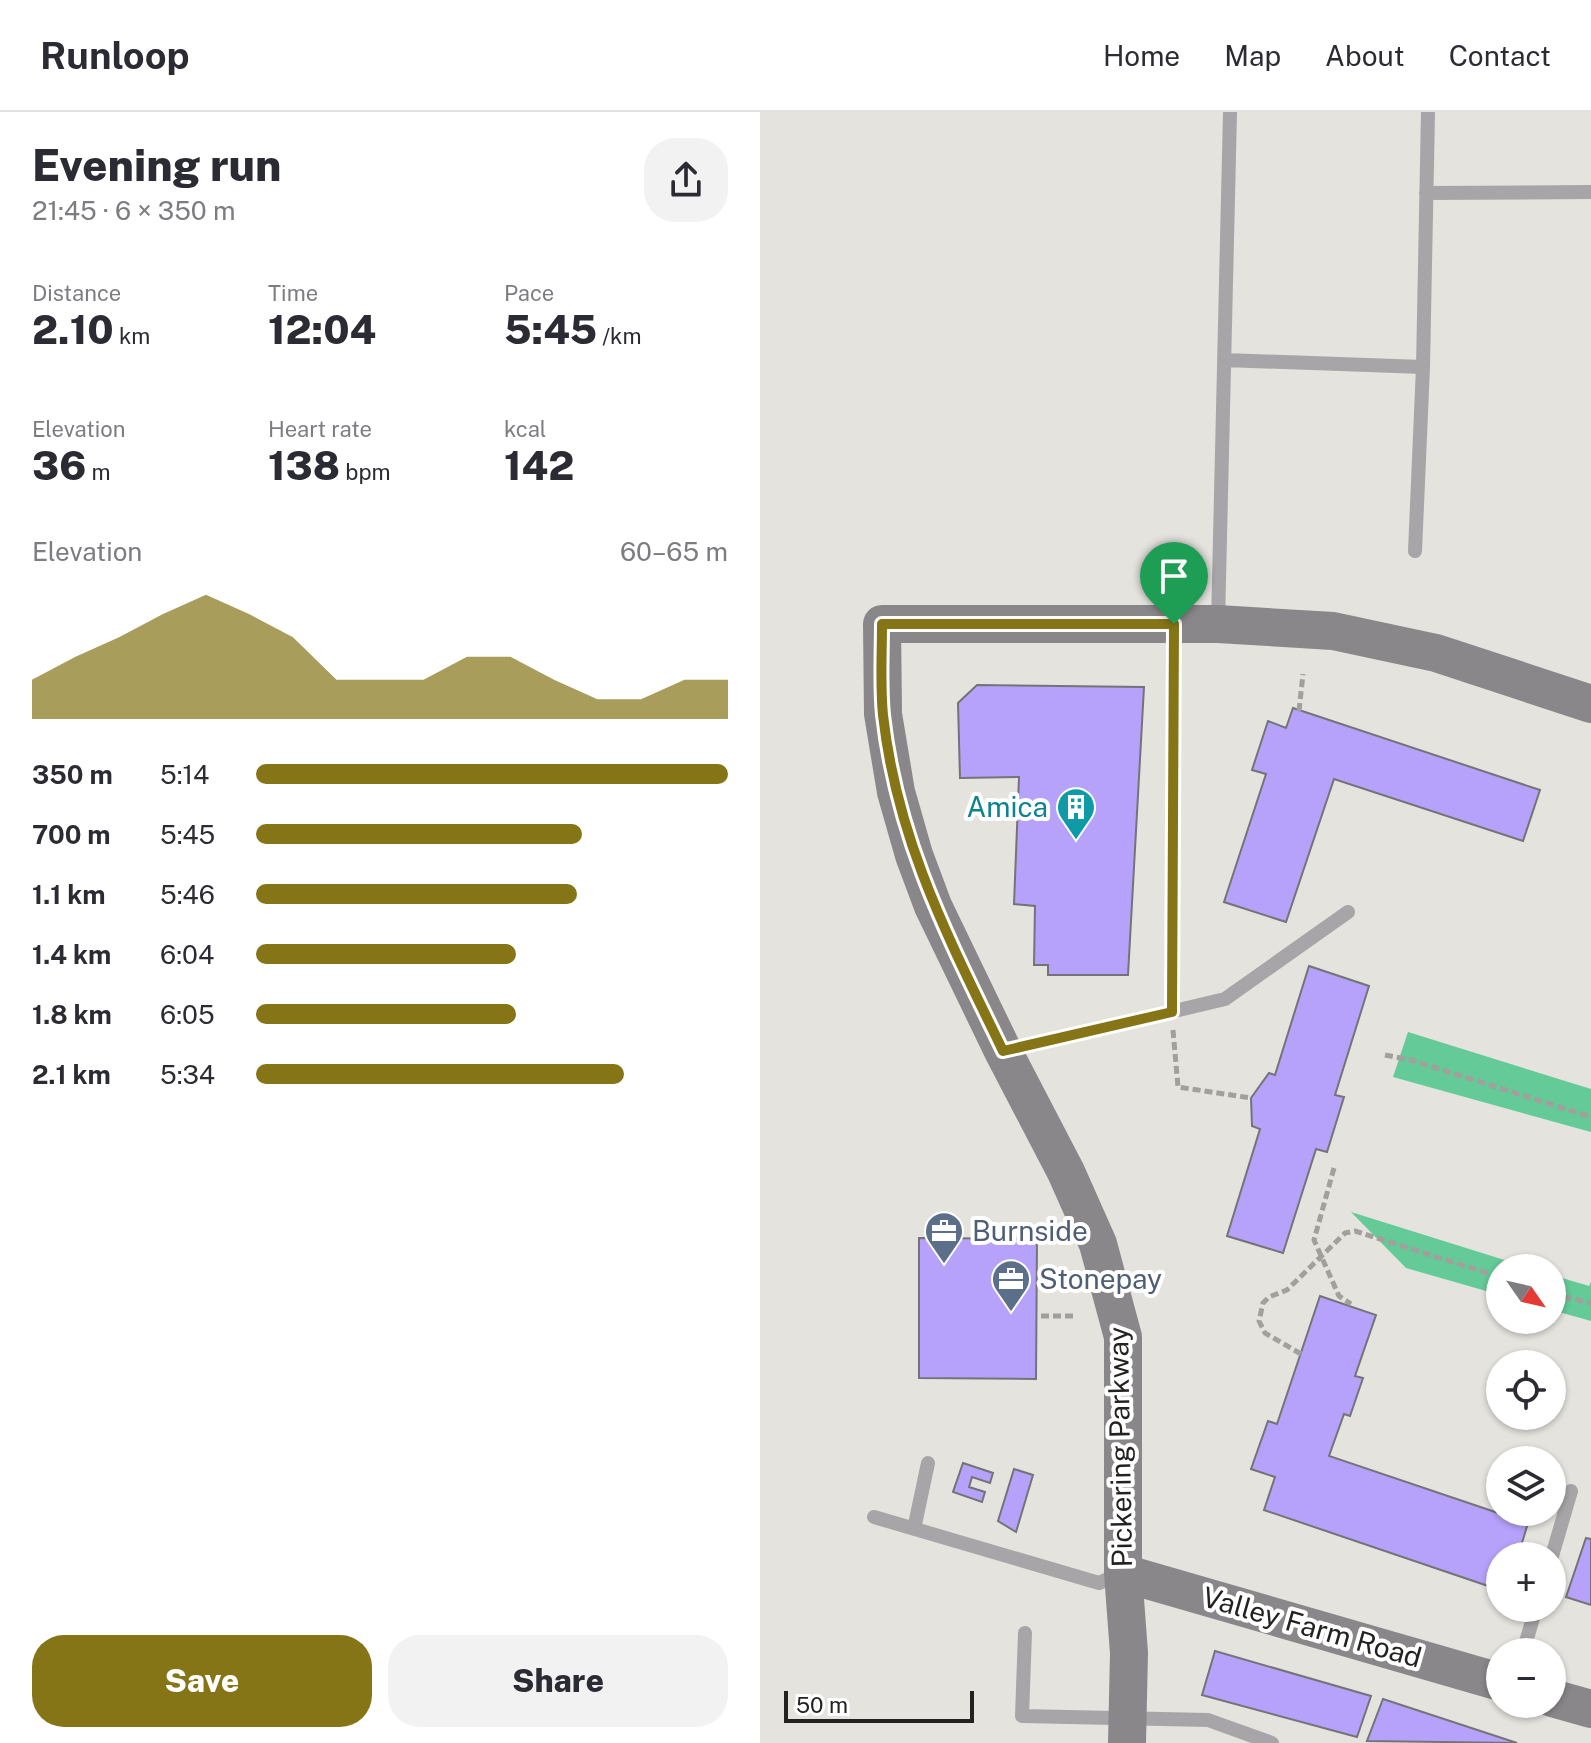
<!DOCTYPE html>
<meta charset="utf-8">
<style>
:root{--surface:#fff;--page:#f2f2f3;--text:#2b2b33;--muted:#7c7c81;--line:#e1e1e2;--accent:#857517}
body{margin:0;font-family:"Public Sans",sans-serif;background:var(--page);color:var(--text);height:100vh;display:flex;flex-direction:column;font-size:30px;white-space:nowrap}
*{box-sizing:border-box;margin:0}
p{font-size:26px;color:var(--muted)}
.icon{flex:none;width:44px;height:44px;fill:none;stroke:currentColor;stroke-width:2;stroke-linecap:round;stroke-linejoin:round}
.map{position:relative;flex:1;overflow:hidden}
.details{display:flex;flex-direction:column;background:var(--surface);width:760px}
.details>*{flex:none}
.needle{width:52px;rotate:124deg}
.buttons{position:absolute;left:726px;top:1142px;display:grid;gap:16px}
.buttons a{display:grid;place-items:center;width:80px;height:80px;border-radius:50%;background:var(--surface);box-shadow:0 2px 6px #0004;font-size:40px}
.scale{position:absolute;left:24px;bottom:20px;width:190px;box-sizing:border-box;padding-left:8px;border:4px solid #232220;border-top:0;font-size:22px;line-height:28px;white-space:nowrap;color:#232220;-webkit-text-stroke:6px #fff;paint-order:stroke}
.pin{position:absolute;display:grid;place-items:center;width:68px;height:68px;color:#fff;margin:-82px -34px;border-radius:50% 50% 50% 0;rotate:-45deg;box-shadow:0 0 8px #0007}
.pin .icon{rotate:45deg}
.round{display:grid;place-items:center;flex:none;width:84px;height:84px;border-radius:32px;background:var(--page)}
.headline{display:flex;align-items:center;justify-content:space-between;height:136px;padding:0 32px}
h1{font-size:44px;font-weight:800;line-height:60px}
.metrics{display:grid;grid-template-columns:repeat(3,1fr);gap:12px;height:136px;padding:8px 32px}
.metrics div{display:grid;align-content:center}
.metrics b{font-size:40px;font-weight:800}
.metrics small{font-size:22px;font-weight:400}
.metrics p{font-size:22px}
.chart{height:224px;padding:16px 32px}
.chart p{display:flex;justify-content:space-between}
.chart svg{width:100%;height:144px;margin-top:8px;fill:var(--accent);opacity:.7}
.button{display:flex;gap:16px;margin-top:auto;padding:16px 32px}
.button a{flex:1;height:92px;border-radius:32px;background:var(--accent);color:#fff;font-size:32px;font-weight:800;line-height:92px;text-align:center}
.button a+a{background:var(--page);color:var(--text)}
ul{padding:0 32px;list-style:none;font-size:26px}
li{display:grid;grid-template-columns:128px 96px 1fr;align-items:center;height:60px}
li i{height:20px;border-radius:10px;background:var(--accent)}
header{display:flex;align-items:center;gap:48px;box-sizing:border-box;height:112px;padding:0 40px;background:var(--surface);border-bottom:2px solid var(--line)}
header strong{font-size:38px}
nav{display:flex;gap:44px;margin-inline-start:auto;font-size:28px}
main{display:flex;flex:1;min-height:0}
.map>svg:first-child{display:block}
.green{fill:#64ca97}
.building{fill:#b7a2fb;stroke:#747378;stroke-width:2}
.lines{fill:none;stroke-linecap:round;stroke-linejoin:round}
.path{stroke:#a1a09c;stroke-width:5;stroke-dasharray:8 4;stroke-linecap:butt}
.lane{stroke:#a7a5a7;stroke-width:14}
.secondary{stroke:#8a878a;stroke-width:38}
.route-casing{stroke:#fff;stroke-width:16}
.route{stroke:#857517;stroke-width:10}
.labels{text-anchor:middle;stroke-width:8;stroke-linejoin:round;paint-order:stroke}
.culture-label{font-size:28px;fill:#0d838f;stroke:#fff;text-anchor:end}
.service-label{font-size:28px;fill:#4e5e75;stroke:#fff;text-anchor:start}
.street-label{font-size:28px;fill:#232220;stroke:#fff}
</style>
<header>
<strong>Runloop</strong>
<nav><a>Home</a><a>Map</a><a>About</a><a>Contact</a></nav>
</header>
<main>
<section class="details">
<div class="headline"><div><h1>Evening run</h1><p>21:45 · 6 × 350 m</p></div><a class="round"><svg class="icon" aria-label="share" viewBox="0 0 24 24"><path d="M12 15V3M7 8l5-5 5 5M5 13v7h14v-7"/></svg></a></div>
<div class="metrics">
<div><p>Distance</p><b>2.10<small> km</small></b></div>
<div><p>Time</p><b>12:04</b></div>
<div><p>Pace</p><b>5:45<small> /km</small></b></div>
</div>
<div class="metrics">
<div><p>Elevation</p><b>36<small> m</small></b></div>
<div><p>Heart rate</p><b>138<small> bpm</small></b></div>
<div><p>kcal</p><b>142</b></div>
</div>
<div class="chart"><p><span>Elevation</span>60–65 m</p>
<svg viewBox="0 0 160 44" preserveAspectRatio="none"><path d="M0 44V32L10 25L20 19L30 12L40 6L50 12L60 19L70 32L80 32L90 32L100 25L110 25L120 32L130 38L140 38L150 32L160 32V44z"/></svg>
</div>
<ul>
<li><b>350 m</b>5:14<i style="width:100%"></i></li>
<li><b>700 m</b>5:45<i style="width:69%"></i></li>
<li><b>1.1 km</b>5:46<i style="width:68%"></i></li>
<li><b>1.4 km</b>6:04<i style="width:55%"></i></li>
<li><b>1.8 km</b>6:05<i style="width:55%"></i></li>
<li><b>2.1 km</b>5:34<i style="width:78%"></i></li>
</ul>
<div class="button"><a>Save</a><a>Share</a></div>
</section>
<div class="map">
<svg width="831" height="1631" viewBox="0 0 831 1631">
<rect width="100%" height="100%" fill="#e4e3de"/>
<path class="green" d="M648,920L831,977V1020L633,965Z
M591,1100L770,1156H740V1183L646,1156Z
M792,1163L829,1174L831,1170V1209L792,1198Z"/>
<path class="building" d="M217,573L384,575L368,863H288V853H274L275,794L254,792L259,665L200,666L198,591Z
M533,596L780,678L763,729L574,667L526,810L464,790L506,662L492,658L508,609L526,616Z
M549,854L609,874L575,983L584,985L567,1040L556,1037L523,1141L467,1124L500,1017L492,1014L491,986L509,961L515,963Z
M159,1126L277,1127L276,1267L159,1266Z
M560,1184L616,1203L595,1264L603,1266L590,1304L584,1302L569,1344L768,1411L758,1444H740V1478L504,1398L515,1365L491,1357L508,1309L517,1312Z
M203,1351L233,1361L230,1371L212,1365L209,1375L225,1380L222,1390L193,1380Z
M254,1357L273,1363L256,1420L238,1409Z
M826,1426L831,1427V1493L806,1485Z
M455,1539L611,1584L597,1625L442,1583Z
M623,1587L757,1631L607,1629Z"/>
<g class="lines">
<path class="path" d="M539,599L543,562
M413,918L418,975L491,986
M625,943L651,948L831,1005
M574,1056L554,1128L579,1184L591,1192
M792,1182L831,1191
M281,1204H313
M541,1242L505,1221L499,1209L503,1191L509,1185L527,1178L585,1121L595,1119L740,1165"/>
<path class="lane" d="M666,81L831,80
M464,248L663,255
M655,439L663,255L668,0
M458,511L470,0
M412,900L414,512
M246,939L465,887L588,800
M114,1405L339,1471L362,1461
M154,1417L168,1351
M792,1444L811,1379
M265,1521L262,1604L448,1608L512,1631
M763,1540L776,1496"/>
<path class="secondary" d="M363,1461L740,1570
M792,1586L831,1597
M367,1631L369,1541L363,1461V1225L338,1132L306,1060L243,939L173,794L154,743L136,680L123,602L122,512H458L573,519L676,541L831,592"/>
</g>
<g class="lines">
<g class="route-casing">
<path id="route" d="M122,512H414L412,900L243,939C189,827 137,729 123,603C120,573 122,542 122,512Z"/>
</g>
<use href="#route" class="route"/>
</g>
<defs>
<g id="building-pin" transform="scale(2)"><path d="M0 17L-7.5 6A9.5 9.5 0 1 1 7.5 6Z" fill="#0f9aa8" stroke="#fff"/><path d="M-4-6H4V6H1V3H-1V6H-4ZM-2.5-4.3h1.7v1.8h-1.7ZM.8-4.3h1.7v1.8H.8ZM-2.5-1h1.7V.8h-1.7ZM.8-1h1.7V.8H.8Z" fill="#fff"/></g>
<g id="office-pin" transform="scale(2)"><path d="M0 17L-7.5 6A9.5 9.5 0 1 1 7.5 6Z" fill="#5c6f8a" stroke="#fff"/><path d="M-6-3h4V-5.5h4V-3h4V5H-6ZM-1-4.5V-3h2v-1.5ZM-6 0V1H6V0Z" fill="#fff"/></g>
</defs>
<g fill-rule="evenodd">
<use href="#building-pin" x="316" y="695"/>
<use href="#office-pin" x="184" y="1119"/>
<use href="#office-pin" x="251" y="1167"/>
</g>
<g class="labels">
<g class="culture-label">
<text x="288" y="705">Amica</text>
</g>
<g class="service-label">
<text x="212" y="1129">Burnside</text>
<text x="279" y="1177">Stonepay</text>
</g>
<g class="street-label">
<text transform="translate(360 1335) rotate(-91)" y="10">Pickering Parkway</text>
<text transform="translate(552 1515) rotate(16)" y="10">Valley Farm Road</text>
</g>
</g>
</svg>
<div class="buttons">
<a><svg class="needle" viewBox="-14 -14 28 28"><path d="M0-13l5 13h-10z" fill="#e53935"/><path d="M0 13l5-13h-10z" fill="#7c7c81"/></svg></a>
<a><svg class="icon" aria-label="locate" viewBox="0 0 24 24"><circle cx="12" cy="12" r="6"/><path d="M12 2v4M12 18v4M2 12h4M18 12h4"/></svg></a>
<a><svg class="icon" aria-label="layers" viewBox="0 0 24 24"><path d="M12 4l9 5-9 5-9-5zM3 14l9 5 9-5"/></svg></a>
<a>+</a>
<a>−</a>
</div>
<div class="scale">50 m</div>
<div class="pin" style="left:414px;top:512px;background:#1e9e55"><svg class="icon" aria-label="arrive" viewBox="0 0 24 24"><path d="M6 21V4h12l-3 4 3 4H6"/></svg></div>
</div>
</main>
